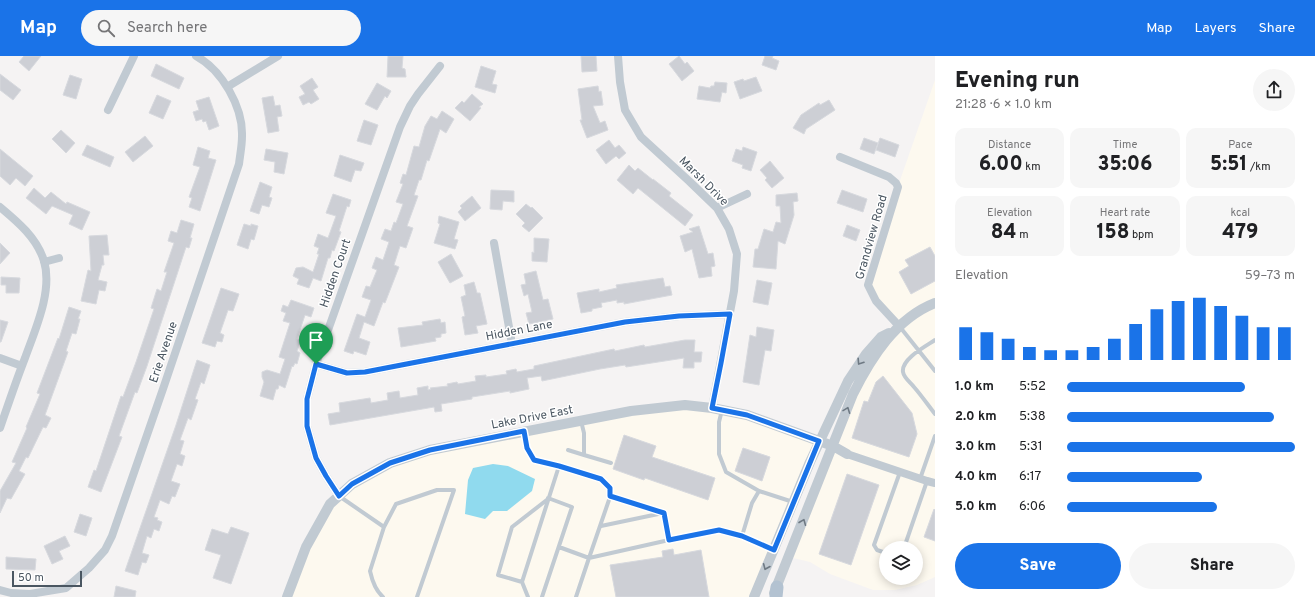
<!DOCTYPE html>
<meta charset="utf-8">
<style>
:root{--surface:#fff;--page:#f6f6f6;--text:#202124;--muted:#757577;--accent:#1a73e8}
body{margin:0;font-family:Overpass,sans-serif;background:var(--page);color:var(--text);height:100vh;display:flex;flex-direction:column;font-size:15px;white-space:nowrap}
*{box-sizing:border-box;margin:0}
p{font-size:13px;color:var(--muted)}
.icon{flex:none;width:22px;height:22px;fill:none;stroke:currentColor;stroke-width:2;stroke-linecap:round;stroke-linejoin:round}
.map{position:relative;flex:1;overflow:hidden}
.drawer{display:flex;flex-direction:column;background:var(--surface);width:380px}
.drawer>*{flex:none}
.controls{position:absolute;left:879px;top:485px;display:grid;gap:8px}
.controls a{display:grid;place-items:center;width:44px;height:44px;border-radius:50%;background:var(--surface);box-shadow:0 2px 10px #0003;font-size:20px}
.scale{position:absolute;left:12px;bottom:10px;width:70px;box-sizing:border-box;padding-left:4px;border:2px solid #4a5661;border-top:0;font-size:11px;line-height:14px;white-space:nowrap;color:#4a5661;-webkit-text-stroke:3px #fff;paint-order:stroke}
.pin{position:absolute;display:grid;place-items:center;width:34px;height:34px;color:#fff;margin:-41px -17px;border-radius:50% 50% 50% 0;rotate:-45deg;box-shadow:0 0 4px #0007}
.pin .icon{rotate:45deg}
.round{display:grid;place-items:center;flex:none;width:42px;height:42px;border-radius:21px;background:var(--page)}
.summary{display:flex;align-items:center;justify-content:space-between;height:68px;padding:0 20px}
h1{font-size:22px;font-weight:800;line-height:30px}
.figures{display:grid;grid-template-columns:repeat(3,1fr);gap:6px;height:68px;padding:4px 20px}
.figures div{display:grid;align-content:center;border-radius:10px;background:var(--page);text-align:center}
.figures b{font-size:20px;font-weight:800}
.figures small{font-size:11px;font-weight:400}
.figures p{font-size:11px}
.chart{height:112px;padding:8px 20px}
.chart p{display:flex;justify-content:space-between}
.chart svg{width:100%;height:72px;margin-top:4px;stroke:var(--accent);stroke-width:6}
.button{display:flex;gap:8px;margin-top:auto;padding:8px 20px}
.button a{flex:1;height:46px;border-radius:24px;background:var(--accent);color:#fff;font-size:16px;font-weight:800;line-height:46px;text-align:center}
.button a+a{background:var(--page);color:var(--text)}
ul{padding:0 20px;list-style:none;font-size:13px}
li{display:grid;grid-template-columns:64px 48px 1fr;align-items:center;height:30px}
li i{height:10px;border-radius:5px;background:var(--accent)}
header{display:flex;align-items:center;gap:24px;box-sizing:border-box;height:56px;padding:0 20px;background:var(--accent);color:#fff}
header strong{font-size:19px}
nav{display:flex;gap:22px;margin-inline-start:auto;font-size:14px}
.search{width:280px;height:36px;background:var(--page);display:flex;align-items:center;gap:10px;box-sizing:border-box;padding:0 14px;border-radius:22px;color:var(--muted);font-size:15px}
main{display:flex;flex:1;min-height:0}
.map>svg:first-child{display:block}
.commercial{fill:#fdf9ef;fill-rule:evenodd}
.water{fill:#90daee}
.building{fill:#cdcfd5;stroke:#d7d9de}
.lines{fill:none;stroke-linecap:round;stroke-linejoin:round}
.service{stroke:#c1cad2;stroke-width:4}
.minor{stroke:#c1cad2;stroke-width:8}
.tertiary{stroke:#c1cad2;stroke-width:10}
.primary{stroke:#b3c2d1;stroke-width:13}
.oneway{stroke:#6e7983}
.route-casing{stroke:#fff;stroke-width:8}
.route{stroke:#1a73e8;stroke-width:5}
.labels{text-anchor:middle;stroke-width:3;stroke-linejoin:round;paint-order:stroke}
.street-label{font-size:12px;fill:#4a5661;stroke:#fff}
</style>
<header>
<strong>Map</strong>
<div class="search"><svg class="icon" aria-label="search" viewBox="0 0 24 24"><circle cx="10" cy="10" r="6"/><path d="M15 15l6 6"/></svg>Search here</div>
<nav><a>Map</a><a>Layers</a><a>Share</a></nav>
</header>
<main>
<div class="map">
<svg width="935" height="541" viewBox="0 0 935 541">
<rect width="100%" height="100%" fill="#f5f3f3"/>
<path class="commercial" d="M935,24V521L917,529L895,534H873L830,518L810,506L789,501L860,325L899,270L876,245L870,224L897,133ZM886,492H916V522H886Z
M678,349L722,354L819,385L754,541H286L331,447L367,420L433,393Z"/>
<path class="water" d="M493,408L508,410L535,423L532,435L507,455H493L485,463L465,458L468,424L473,412Z"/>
<path class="building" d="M24,0H41L29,15L19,6Z
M388,0H403L402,12L405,13L406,21H387Z
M581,0H596L597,15L582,16Z
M679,0L685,8L687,6L694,15L682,25L669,8Z
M765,0H773L772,2L779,5L776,14L762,9Z
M156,8L184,22L179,33L151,20Z
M481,10L496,15L492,28L497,29L495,37L475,31Z
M0,18L21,34L13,44L0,34Z
M70,19L82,23L76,43L63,39Z
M756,21L762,35L740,43L734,26L743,23L744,25Z
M312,22L318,31L313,34L319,43L311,48L309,46L303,49L299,41L305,38L300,30Z
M715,26L727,27L726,37L722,36L720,46L697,43L699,30L710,32L711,30H714Z
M377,27L391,35L387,42L385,40L377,54L365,48Z
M598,30L599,36L601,35L603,49L593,50L600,67L605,65L608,74L587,82L580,64H582L578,33Z
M472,38L483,48L479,51L481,52L470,65L455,52L462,45L464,47Z
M157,39L171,45L163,63L149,57Z
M273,40L275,50L280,49L282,60L277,61L279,75L268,77L262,42Z
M209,41L219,70L209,74L206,65L203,66L202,63L196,65L193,56L199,54L196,45Z
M829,44L835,54L806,73L804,78L793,72L801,59L819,47L820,49Z
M442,55L454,63L446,77L440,73L429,105L427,104L421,124H419L414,139L418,140L407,170L413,172L406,192L400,190L394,209L399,211L385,247L383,246L374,270L364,266L359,282L370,286L366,299L354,295L353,298L344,295L357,258L365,261L371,244L362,241L366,230L370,231L377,214L372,212L376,201L383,204L389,186L381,183L385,173L391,175L394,166L396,167L403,148L396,146L403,128L400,127L403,118L406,119L414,90L419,91L425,70L431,60L437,63Z
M364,64L378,69L371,89L357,85Z
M61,74L75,87L66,97L52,83Z
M145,80L153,90L133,106L125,96Z
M864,82L878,87L874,98L860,93Z
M880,82L899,89L895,101L876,94Z
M609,84L615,92L619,89L626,97L619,103L616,100L606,108L596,94Z
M87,89L114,101L110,111L82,99Z
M198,91L210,95L208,102L216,104L200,155L189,151L192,142L189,141L200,111L193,109Z
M743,91L757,96L751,115L742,112L743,109L732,105L736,93L742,95Z
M0,93L33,120L25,130L16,122L10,129L0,120Z
M266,93L288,97L284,118L274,116L275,106L264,104Z
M340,99L364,107L361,115L355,114L351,126L334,120Z
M770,105L784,122L772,132L765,124L767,122L760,114Z
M629,109L635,115L638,112L653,124V123L671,137L669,140L693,159L685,170L638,132L633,138L617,124Z
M260,126L272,131L269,141L272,142L269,151L262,149L259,158L250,155Z
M34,132L45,142L51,136L66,148L67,146L90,156L82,174L69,168L73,159L52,150L46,158L26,142Z
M491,134L514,135V146L503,145L502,154L490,153Z
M842,134L867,143L863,156L837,147Z
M797,137L798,145L793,146L794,159L785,188L778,185L776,213L753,211L755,193H758L764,173L773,176L776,166L781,167L780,150H776V139Z
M333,138L351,144L349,151L347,150L339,175L341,176L334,195L332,194L330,202H328L321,225L313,222L309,232L297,228L299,223L293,220L296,212L303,211L313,216L319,198H317L319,192L314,190L318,178L328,182L336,160L326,157Z
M472,140L481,152L465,165L458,156L462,152L460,150Z
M526,148L531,152L532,151L543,162L529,176L522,170L525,167L516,158Z
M439,160L459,166L454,183L458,184L455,193L434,187L440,168L438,167Z
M181,164L194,168L190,182H192L189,192L186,191L147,310L137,337L135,336L119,380L122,381L101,436L88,431L94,414L96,415L121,340L123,341L136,306L154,253L151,252L157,233L161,235L167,216H164L174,187L168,185L171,175L177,177Z
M244,168L251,170V168L258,170L254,184L251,183L248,193L237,189Z
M847,169L860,174L856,185L843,180Z
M699,170L708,198L713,197L715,210L711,211L712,220L699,222L692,193L685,196L680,180L693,176L689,173Z
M107,179L109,199H103L104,209H102L98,224L107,226L105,235L99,234L96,248L81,245L88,214L91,215L89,180Z
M534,182L549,183L547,206L532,205V196L534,197Z
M0,187L10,197L0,208Z
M930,191L935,200V225L911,238L899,216L909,210L905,204Z
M451,198L463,220L450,227L438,206Z
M536,215L543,244L548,243L553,263L529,268L526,257L532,256L528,238L524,240L521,229L526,228L524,218Z
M1,221L20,222L19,237H6V229H1Z
M663,222L665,231L670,230L672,239L624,248V246L617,247V244L601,247L602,251L592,253V255L581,257L577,237L599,233V236L617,232L616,229Z
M757,224L772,227L768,249L753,246Z
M474,226L477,237H480L487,268L476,270L478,277L465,279L462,261L465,260L461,241L466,239L464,229Z
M221,232L239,238L233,255L228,254L220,277L224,279L222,286L217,285L215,291L202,287Z
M291,244L314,252L311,261L305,259L297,283L301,284L297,295L300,297L297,308L295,307L293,311L292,310L285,332L279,329L278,333H276L273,344L260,340L264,326L262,321V316L267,314L280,318L285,303L279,301L290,267L283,265L286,257L281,255L283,249L288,251Z
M69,251L81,255L78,263H80L76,278L72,277L66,295L68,296L45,359L51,362L46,372L43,371L28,402L26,401L19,415L25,418L11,443L7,442L0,457V435L16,407L12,406L27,372L26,371L40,338L37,337L58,282L59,283Z
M440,263L441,267L445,266L446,277L441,278V281L435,282L436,285L401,291L398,272L423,269L422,266Z
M0,264L8,266L1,286H0Z
M757,271L774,274L771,295L765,294L759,329L743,326L750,279L756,281Z
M685,284H695L694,296H702L701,306H694V312H683L684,302L626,311L625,309L600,313L542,325L541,320L527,322L529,333L510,337V335L472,341V343L441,348L442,355L435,356L434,351L330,369L328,358L340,356L339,347L370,342L371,347L388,344L387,337L399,335L400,342L418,339L417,332L428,330V334L431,333L430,332L448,330L447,328L457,326L458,328L476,325L475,320L486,319V321L507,318L506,315L516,313L517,316L534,313V310L614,293L615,295L644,289L645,291Z
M197,304L210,309L204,328L201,326L195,343L198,344L191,364L188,362L180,384L184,385L180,398L185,400L182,410L177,408L171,425L180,428L175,441L172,440L169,448L160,444L154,461L158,462L157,464L162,466L159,475L154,473L151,482L147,480L142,497L149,499L146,507L142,506L138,519L125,515L176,369Z
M883,320L912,357L917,378L909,401L852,382L864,345L868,346L876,326Z
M624,379L656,390L652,401L715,422L708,444L645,422L644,424L613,413Z
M743,392L770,401L762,425L735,415Z
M847,418L879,429L851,509L819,498Z
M934,453L935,454V485L924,481Z
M80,458L92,462L86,480L74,476Z
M231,471L249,477L231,528L213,522L221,499L205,494L212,473L228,478Z
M65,480L70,490L59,495L63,503L52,508L44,490Z
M673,493L674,499L701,494L709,541H616L610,509L663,501L662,495Z
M6,501L36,503L35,514L6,513Z
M116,530L136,535L135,541H114Z"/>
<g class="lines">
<path class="service" d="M900,271L935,315
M935,284C926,290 901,303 903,316C904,322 910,326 914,331C921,339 928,349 935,358
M722,354L719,366V398L726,416L759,435L793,446
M581,365L584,377V399L611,407
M524,376L527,393L534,404L559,410L601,423L610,432V441L589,502L669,484L719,474L742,480L773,493
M568,394L584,399
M920,423L935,380
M339,440L384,471
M610,441L664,457L669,484
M601,470L663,457
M742,480L752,447L759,435
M559,491L589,502L576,541
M904,492L927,425
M886,497L877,494L874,489L900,416
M522,526L498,519L512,471L548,443
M383,541C376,535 372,524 370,515L384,471L396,448L437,434H454L417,541
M528,541L522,526L559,410
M542,541L572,451L548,442"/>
<path class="minor" d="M618,0L620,26L625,54L641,81L689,125L717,152L729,173L737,198L734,235L712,352
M227,31L278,0
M108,54L134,0
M840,101L889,121L896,127L898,131L868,229L876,245L899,270
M0,151C18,166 37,182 44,205C53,235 35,274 25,302C16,325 8,349 0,372
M717,152L747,138
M494,187L512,288
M44,206L59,202
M0,302L22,310
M316,308L347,317L365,316L625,266L679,260L730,258
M847,398L927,425L935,427
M339,440L326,420L316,402L307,370V343L316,308L400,71L410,50L418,38L440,10
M0,534L11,537L30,538L66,532L89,512L105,494L112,480L164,330L239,108C240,99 242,90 242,80C243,51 222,14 196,0"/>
<path class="tertiary" d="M774,537L853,338C871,302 896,262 935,247
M287,541L306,491L330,448L352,428L390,407L430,394L631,355L685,349L712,352L747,359L833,390L847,398
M754,541L810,406L848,325L866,298L881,281L889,277"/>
<path class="primary" d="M776,541L777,531"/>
</g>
<defs><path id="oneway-chevron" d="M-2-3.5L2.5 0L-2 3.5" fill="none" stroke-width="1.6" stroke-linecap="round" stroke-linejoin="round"/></defs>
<g class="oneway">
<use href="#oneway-chevron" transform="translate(860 306) rotate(123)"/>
<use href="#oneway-chevron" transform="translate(847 354) rotate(-69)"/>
<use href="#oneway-chevron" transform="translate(803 466) rotate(-68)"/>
<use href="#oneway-chevron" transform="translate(766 511) rotate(113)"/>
</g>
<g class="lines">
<g class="route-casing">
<path id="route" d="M730,258L721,307L712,352L747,359L819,385L774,494L742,480L719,474L669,484L664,457L610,440V432L601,423L559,410L534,404L527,392L524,375L430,394L390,407L352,428L339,440L326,420L316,402L307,370V343L316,308L347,317L365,316L625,266L679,260Z"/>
</g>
<use href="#route" class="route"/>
</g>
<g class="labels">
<g class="street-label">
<text transform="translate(704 125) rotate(45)" y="4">Marsh Drive</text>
<text transform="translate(871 181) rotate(-74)" y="4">Grandview Road</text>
<text transform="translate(335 217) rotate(-71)" y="4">Hidden Court</text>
<text transform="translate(519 274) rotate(-11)" y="4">Hidden Lane</text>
<text transform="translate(163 296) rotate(-71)" y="4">Erie Avenue</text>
<text transform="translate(532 361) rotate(-11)" y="4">Lake Drive East</text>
</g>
</g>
</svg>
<div class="controls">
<a><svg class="icon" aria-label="layers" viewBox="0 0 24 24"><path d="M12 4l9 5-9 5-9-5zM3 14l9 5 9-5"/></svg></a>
</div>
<div class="scale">50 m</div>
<div class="pin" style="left:316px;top:308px;background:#1e9e55"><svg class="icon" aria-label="arrive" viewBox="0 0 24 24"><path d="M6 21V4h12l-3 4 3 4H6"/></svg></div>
</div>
<section class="drawer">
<div class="summary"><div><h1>Evening run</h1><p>21:28 · 6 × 1.0 km</p></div><a class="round"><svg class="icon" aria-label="share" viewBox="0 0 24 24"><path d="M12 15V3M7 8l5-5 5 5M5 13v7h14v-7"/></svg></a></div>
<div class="figures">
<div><p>Distance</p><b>6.00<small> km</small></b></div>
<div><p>Time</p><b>35:06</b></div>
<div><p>Pace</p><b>5:51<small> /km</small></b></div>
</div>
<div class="figures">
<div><p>Elevation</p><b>84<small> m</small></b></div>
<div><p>Heart rate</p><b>158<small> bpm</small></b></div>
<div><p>kcal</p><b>479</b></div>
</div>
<div class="chart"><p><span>Elevation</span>59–73 m</p>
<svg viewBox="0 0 160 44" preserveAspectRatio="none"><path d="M5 44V24M15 44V27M25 44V31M35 44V36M45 44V38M55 44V38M65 44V36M75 44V31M85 44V22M95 44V13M105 44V8M115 44V6M125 44V11M135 44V17M145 44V24M155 44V24"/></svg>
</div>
<ul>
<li><b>1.0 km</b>5:52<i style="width:78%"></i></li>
<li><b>2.0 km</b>5:38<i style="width:91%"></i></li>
<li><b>3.0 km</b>5:31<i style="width:100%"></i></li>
<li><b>4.0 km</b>6:17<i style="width:59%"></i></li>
<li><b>5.0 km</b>6:06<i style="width:66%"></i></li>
</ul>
<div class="button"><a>Save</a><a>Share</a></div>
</section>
</main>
